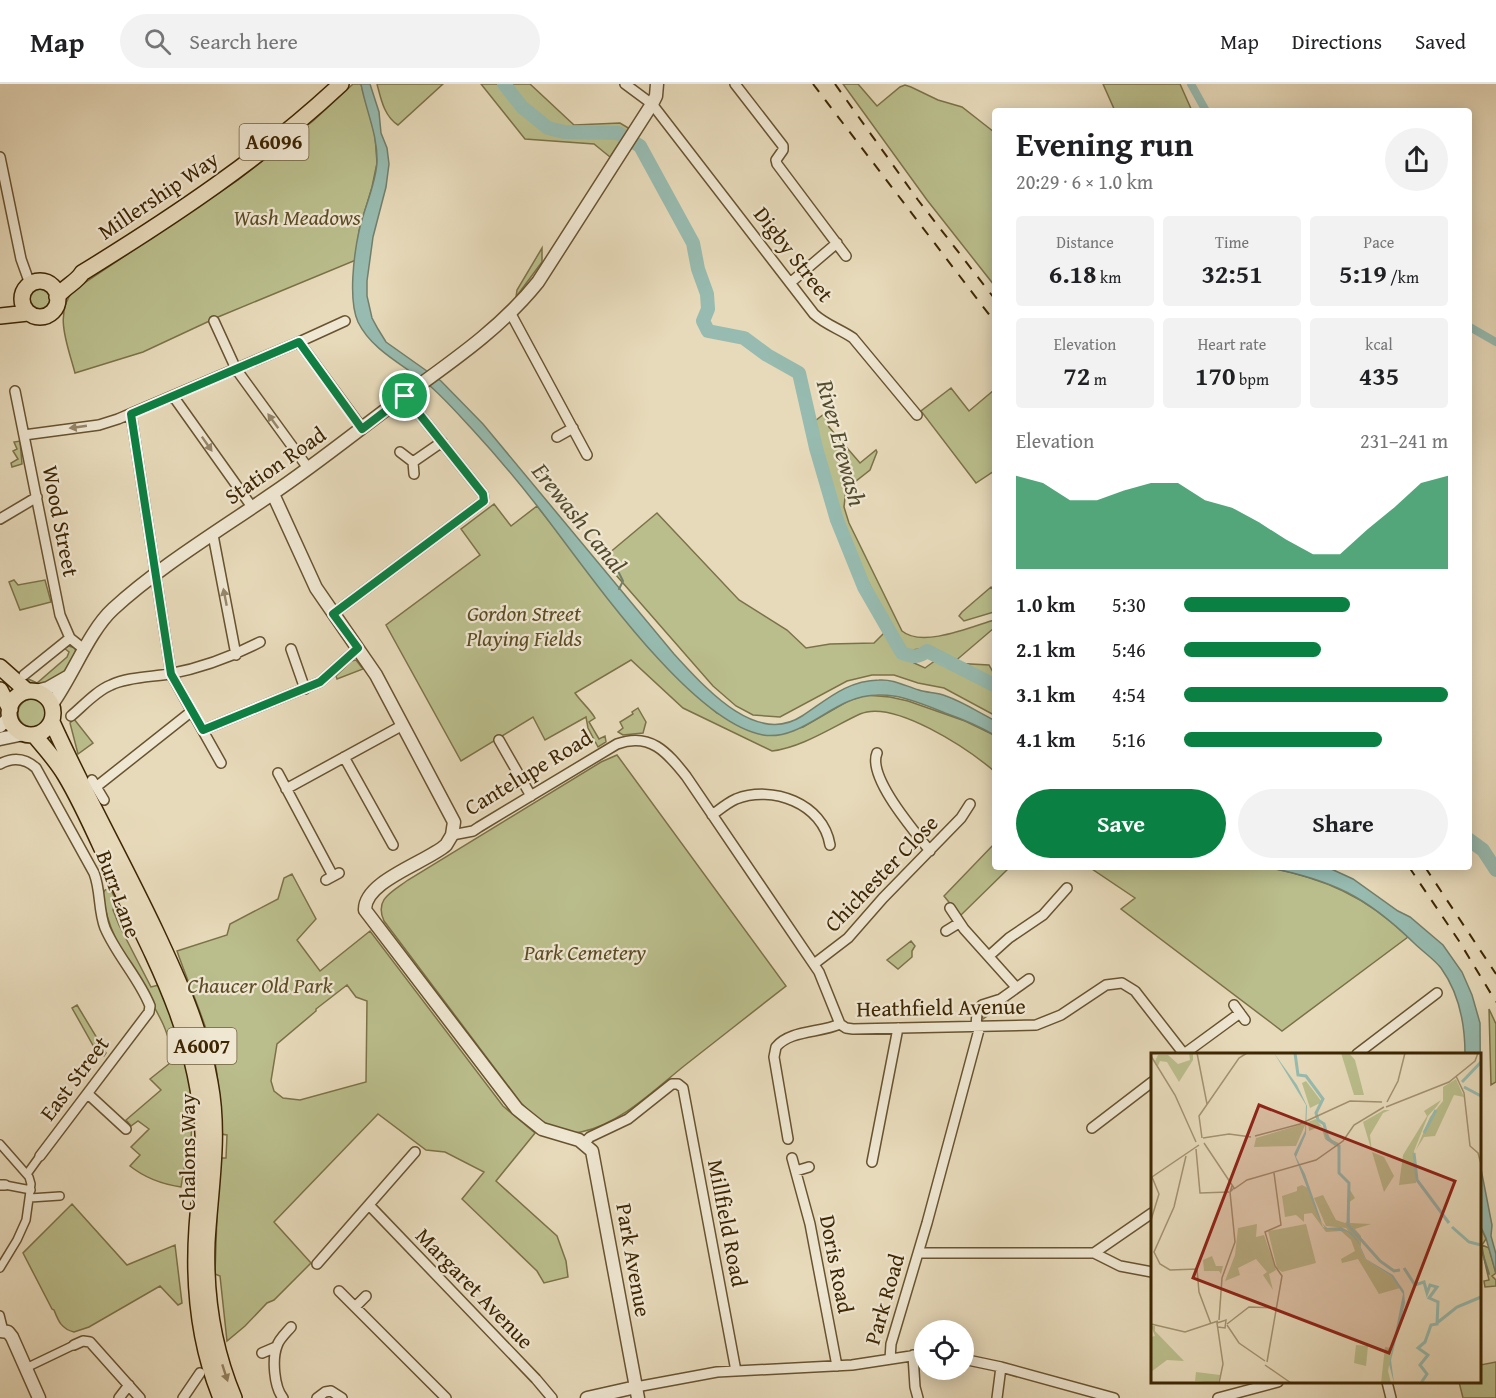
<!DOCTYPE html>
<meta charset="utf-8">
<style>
:root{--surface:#fff;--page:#f2f2f2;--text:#202124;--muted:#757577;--line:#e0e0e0;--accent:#0b8043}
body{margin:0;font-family:"Gentium Book Plus",serif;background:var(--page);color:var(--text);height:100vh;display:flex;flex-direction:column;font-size:22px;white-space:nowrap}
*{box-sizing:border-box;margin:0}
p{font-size:20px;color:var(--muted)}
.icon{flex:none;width:33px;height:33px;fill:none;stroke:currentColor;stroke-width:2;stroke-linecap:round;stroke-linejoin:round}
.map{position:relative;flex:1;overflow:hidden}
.drawer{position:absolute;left:992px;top:24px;width:480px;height:762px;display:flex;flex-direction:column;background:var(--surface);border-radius:6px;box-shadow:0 3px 15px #0003}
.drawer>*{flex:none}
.buttons{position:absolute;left:914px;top:1236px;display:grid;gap:12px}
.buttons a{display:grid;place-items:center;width:60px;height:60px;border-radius:50%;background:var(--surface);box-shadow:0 3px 15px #0003;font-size:30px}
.pin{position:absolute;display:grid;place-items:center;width:51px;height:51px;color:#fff;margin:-26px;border:3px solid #fff;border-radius:50%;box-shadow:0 2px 6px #0007}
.round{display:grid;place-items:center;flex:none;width:63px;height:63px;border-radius:32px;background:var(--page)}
.overview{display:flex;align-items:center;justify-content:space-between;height:102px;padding:0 24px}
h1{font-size:33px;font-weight:700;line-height:45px}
.stats{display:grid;grid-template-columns:repeat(3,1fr);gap:9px;height:102px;padding:6px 24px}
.stats div{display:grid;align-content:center;border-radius:6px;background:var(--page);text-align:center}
.stats b{font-size:26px;font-weight:700}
.stats small{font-size:16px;font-weight:400}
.stats p{font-size:16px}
.chart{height:168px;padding:12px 24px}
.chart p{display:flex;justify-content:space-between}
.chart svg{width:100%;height:108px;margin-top:6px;fill:var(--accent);opacity:.7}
.primary-button{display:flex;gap:12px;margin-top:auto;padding:12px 24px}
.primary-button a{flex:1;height:69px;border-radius:36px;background:var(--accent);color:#fff;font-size:24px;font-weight:700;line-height:69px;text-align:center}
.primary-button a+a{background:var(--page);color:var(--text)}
ul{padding:0 24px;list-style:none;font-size:20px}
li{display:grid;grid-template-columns:96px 72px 1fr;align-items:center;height:45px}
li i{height:15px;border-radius:8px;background:var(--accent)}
header{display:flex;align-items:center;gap:36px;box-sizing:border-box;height:84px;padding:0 30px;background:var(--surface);border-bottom:2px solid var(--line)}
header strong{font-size:28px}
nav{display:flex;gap:33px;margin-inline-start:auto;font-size:21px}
.search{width:420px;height:54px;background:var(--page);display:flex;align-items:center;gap:15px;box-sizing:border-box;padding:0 21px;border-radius:33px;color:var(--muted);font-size:22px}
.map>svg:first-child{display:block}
.green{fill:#babe8c;stroke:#7c7247;stroke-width:1.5;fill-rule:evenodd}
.water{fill:#97bbb0;stroke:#737f6a;stroke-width:1.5}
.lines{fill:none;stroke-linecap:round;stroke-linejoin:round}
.stream{stroke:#737f6a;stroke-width:2}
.canal{stroke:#97bbb0;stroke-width:8}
.river{stroke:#97bbb0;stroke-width:14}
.pedestrian-casing{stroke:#685330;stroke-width:10}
.minor-casing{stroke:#685330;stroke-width:12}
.tertiary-casing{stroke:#685330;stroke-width:15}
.primary-casing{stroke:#3d2602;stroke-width:18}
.pedestrian{stroke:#efe7d2;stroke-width:7}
.minor{stroke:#efe7d2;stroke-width:9}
.tertiary{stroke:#efe7d2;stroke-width:12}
.primary{stroke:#e7daba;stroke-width:15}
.rail{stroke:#3d2602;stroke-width:2;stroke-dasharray:10 10;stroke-linecap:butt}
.oneway{fill:#96866a}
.oneway2{fill:#92805e}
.route-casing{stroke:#fff;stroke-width:12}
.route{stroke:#0b8043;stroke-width:8}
.labels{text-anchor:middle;stroke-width:4.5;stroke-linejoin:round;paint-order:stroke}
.shield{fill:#efe7d2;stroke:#726040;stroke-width:1.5}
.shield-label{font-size:21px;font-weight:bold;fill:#3d2602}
.street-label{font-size:22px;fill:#3d2602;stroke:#efe7d2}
.park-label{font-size:22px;font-style:italic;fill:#5c4c24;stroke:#efe7d2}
.water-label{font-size:24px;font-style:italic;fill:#544b2e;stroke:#efe7d2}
.inset-river{fill:none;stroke:#97bbb0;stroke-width:3}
.inset-road{fill:none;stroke:#a39270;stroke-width:1.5}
.view{fill:#8f2418;fill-opacity:0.15;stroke:#8f2418;stroke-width:3}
.inset-edge{fill:none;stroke:#3d2602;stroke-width:3}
</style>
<header>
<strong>Map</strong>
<div class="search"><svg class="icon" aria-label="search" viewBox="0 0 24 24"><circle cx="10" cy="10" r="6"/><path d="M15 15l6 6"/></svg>Search here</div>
<nav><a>Map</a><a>Directions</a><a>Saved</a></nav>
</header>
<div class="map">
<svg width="1496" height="1314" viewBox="0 0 1496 1314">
<rect width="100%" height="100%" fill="#e7daba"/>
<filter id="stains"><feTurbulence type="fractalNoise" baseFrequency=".00333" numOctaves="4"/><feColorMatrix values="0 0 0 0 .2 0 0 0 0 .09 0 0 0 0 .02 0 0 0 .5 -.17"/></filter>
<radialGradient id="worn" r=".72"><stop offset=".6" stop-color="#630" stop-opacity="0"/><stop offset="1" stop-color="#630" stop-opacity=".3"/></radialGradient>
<path class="green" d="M353,0H361L375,51L377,79L372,103L359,147L356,176L218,233L143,268L75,289C68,262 53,229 74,206L238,96L313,37Z
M377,0H443L398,41C384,32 381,15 377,0Z
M481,0H499L530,36L547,46L565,50H609L622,55L610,73L594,60L525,55Z
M508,0H530L574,41L620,39L630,45L627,49C615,43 603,45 590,45C551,47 529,33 508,0Z
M843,0H858L877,22L900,3L905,1L911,3L938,16L962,23L994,48V201L927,116Z
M1103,0H1180L1192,27H1115Z
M542,164V178L516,213L517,206Z
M30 215a10 10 0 1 1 20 0a10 10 0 1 1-20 0Z
M951,304L969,327L994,306V387L976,399L921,327Z
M824,330L829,343L860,379L876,366L877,368L870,386L846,405L844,423L849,439L902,547C922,564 971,543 994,536V544L953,579L989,581L994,590V631L944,604L918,599L894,591H872L847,597L780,633L753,631L736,622L713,602L602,475L657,429L739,516L787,546L806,564L830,560L874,559L891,542L859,480L845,445L835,418L815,337ZM926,564L940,573L925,584L914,579L913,566Z
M20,357L22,380L12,383L11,379L18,375L13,367L17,365L14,358Z
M494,420L511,442L537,422L649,564L690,606L717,629L773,651L803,643L848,617L866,611L890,613L908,617L965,637L994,651V687C968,665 894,615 860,630C832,643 803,663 772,667L683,624L631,576L575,609C581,618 590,625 595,634L589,638L599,655L605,652L606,658L598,663L588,644L586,633L545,656L533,633L461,677L386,541L480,471L461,445Z
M14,496L18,501L45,496L51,518L20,526L9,498Z
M991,503L994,507V528L964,537L959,532L962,528Z
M69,562L75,564L76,570L59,595L36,601L23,597L0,578V575L22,592L37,599L67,573L69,568L64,564Z
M356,576L363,585L337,595L336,592L351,577Z
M18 629a14 14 0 1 1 28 0a14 14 0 1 1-28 0Z
M638,624L646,638L643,649L623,651L618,648L623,644L620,638L633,630L632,628Z
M74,635L93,659L78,670L70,639Z
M617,671L786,902C752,929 718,955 684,982C653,1007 620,1040 581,1048C560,1053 534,1033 521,1019L384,837C374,815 392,808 408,796L601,678Z
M994,760V783H1010L960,832L944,812Z
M1089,783H1266C1323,794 1366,812 1408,853L1282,947L1121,825L1135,814Z
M292,790L316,835L297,856L320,887L370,847L503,1022L535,1049L496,1097L557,1152L566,1177L568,1193L544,1199L537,1187L462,1115L484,1088L445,1068L426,1066L378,1030L274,1138L311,1179L274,1216L267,1219L245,1242L227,1257L220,1192L215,1190L219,1074H226L227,1051L221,1050C220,1018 219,985 209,954C200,925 187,896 177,867L227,851L230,840L278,815L284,794ZM347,901L356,913L367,917L366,998L300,1016L283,1014L274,1007L271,997L277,960L316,927V925Z
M110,804L116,816L113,826L119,841L151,903L159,901C171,934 185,968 190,1003C193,1025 191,1046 191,1068H187L181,1103C161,1100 145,1094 130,1082L140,1071L131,1063L149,1045L138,1037L131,1042L126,1036L161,1006L150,995L175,975C171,963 168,951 163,940C143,897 107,858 103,809L105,806Z
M911,857L915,862L912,867V873L898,885L887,876Z
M1008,917L983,935L981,927L989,921Z
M77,921L106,969L104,972L93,969L95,965L72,924Z
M1489,925L1496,940V998L1491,1001Z
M72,1120L127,1181L175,1161L182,1219L178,1221L160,1202L89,1243L74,1248C61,1245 58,1236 54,1226L52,1225L23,1169Z
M1480,1141L1486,1155L1482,1161L1489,1164L1496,1189L1492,1192L1496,1196V1202L1485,1203L1484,1197L1489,1196C1485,1179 1480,1160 1480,1141Z
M1496,1278V1314H1463L1459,1298H1480V1281Z"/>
<path class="water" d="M361,0H370L379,28L381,49L387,64L389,80L386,103L373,153L367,197V212L372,234L378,245L386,258L441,297L483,340L674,570C703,601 755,663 802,632C828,615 846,597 879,596C894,595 905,602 919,606C927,609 937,608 946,612C963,618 978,628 994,636V651C979,642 962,635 945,629C913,616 881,602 847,618C821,629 794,656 763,651C689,638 584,482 538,423C517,396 495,370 472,345C458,330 445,315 430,302C406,282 372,267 358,238C348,216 354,170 359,147C364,124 375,103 377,79C378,51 366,27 361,0Z
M1266,783H1327L1353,795L1398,827L1410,833L1443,861L1462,888L1472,911L1480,939L1481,1085L1492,1141L1491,1152L1496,1170V1190L1486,1154L1480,1141V970H1465C1465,941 1459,909 1441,884C1434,875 1422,867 1414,859C1366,812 1332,796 1266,783Z"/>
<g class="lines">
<path class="stream" d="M602,472L619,489L623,497L619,505
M1480,1161L1489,1190"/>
<path class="canal" d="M1191,0L1206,27
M1468,242L1496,258"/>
<path class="river" d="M504,0L522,23L548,44L564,48L618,49L640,62L693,159L698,185L707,210L708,225L703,237L708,247L744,254L767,271L799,289L816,364L837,436L864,503L902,569C913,573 918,574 927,567L994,601
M1468,755L1483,766L1496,786"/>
<g class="pedestrian-casing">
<path id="pedestrian" d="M0,1060L29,1093L31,1100L26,1136L17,1156L0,1184
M27,1090L40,1072
M5,1101L31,1106
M30,1114L60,1112
M0,1231L4,1247
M26,1284L74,1261"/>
</g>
<g class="minor-casing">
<path id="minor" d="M625,0L652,20L814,230C826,241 840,245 853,254L917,331
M735,0L783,62V66L776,76L777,80L846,172
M0,73L21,175L30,200
M790,199L837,159
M511,230L587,371
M214,237L236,285L308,384
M299,258L362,344
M15,307L60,531L70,554L85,566
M173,312L252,423
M131,330L171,590L221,679
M24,351L99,341L118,335L299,258L345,237
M557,353L573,344
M400,368L413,378L414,390
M413,378L442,358
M0,435L37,413
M213,451L236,571
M333,530L484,417L483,410L405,312
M291,565L305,605
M24,591L70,554
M71,632C83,622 96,607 111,601C128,593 151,593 169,590C202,584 231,573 260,558
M203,646L320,598L358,564
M499,656L531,712
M877,669C867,693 915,748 930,767
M344,673L393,761
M0,680C13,673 25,674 36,684L94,789C101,807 98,826 105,844C117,872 139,894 150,922L149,928L40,1072
M278,689L333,792
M92,696L104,716
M96,703L192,627
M286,705L403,641
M712,731C719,726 727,719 736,715C772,701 823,719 830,761
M452,751L473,747L479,743L617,660C650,648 667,668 686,692L819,888L840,940
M326,796L339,789
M950,824L964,845L1016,903
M946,847L959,839
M989,872L1009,854L1043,831L1067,804
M814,880L848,854L883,814L961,734L970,720
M1234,921L1245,936
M840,940L846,944L853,945L1036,941L1061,931L1106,901L1122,899L1135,907L1184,970
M976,942L977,929L982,921L1001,915L1029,895
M1184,970L1240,929
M1357,970L1437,909
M88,1010L126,1045
M1092,1044L1152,998
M788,1055L774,973L776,963C790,946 820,949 840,940
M584,1059L590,1053L628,1035L672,1000H678L683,1004L736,1287
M792,1074L810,1140L837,1282
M872,1078L898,944
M796,1087L809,1083
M0,1101H5
M370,1122L536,1295L552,1314
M919,1169H1094L1120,1182L1152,1188
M1094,1169L1152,1129
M317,1180L415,1068
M339,1207L446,1314
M355,1223L366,1212
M74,1261L83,1257L90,1258L140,1314
M262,1269L276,1263
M913,1271L915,1303L918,1314
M890,1275L891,1260L927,1139L980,942
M963,1275L1001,1283L1114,1314
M1387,1298L1391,1314
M636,1303L717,1288L852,1281L924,1270
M119,1314L129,1301
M183,1314L200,1289
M283,1314C274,1303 272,1275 277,1262C279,1255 286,1249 291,1243
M317,1314L325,1308L331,1307L342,1314
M997,1314L1001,1283
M1218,1314L1278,1298"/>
</g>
<g class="tertiary-casing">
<path id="tertiary" d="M273,410L316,504L376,591L454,738L452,751L446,761C427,778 364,797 365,826L517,1025L542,1045L579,1056L592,1067L638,1314
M35,607L48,604L69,592
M52,620C72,593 89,547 113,525C160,482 220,446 272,410C318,379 362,343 407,310C454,276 502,243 538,198L652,20L656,12L657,0
M0,642L10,633
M0,655L24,650
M0,1247L8,1248L12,1253L39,1314
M587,1314L636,1303"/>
</g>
<g class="primary-casing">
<path id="primary" d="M22 215a18 18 0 1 1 36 0a18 18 0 1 1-36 0Z
M57,213C64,203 77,198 82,189C173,133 263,73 341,0
M0,232L28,229
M0,583L27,607
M0,606L10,625
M9 629a22 22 0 1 1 44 0a22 22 0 1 1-44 0Z
M52,638C84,709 122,776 155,846C178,895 201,945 210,999C220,1052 210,1105 207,1158C205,1212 213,1264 234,1314
M34,651C45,664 56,676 65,691C85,724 100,762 117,797C158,880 198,954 203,1049C205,1081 199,1112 197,1144C193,1202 199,1260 221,1314"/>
</g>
<use href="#pedestrian" class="pedestrian"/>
<use href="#minor" class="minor"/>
<use href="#tertiary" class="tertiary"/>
<use href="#primary" class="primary"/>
<path class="rail" d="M813,0L994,237
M835,0L918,116L994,214
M1409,783L1459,857L1496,918
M1425,783L1496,890"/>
</g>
<defs><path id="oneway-solid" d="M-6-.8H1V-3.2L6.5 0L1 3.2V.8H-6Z" transform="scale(1.5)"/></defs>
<g class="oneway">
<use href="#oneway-solid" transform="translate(273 337) rotate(-126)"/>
<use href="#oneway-solid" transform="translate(78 343) rotate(172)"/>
<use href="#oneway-solid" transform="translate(207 360) rotate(55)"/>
<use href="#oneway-solid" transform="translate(225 513) rotate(-101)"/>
</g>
<use class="oneway2" href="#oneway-solid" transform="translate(225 1289) rotate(72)"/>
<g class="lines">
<g class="route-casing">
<path id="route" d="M299,258L362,345L405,312L483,410L484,417L333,530L358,564L320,598L203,646L171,590L131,330Z"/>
</g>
<use href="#route" class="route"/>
</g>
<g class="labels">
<g class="shield">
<rect x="239.5" y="40" width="69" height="36" rx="4.5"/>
<rect x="167.5" y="944" width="69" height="36" rx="4.5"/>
</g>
<g class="shield-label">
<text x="274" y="65">A6096</text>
<text x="202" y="969">A6007</text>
</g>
<g class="street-label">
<text transform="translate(158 111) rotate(-34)" y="8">Millership Way</text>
<text transform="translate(794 170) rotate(52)" y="8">Digby Street</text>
<text transform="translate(275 381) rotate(-35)" y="8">Station Road</text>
<text transform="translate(61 437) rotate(79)" y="8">Wood Street</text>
<text transform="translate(528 688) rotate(-31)" y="8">Cantelupe Road</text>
<text transform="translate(881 789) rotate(-46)" y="8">Chichester Close</text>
<text transform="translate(119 810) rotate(70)" y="8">Burr Lane</text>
<text transform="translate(941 923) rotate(-1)" y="8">Heathfield Avenue</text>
<text transform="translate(74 994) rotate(-53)" y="8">East Street</text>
<text transform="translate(187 1068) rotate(-90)" y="8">Chalons Way</text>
<text transform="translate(728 1139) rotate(79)" y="8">Millfield Road</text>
<text transform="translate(634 1176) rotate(80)" y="8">Park Avenue</text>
<text transform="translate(837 1180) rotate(79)" y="8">Doris Road</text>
<text transform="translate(475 1204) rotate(46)" y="8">Margaret Avenue</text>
<text transform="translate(884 1215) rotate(-74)" y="8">Park Road</text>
</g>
<g class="park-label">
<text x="297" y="141">Wash Meadows</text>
<text x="524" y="537">Gordon Street<tspan x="524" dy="25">Playing Fields</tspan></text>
<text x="585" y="876">Park Cemetery</text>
<text x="260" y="909">Chaucer Old Park</text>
</g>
<g class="water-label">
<text transform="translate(841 359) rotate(75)" y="8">River Erewash</text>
<text transform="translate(579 434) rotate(51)" y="8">Erewash Canal</text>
</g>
</g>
<g transform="translate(1151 969)">
<rect width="330" height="330" fill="#e7daba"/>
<path d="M38,0H42V7L28,29L16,9L9,8L7,13L4,8L7,2H17L27,11L39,7ZM190,0H198L204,7L213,42H203ZM305,26L313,44L303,42L284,83L273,84L265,97L279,64L292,48V34ZM155,28L171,49L159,55L151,30ZM290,47L286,53L277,63L263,98L265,130L248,132L252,102L276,63L273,58ZM233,57H239L232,60L219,82L221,99L233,104L243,123L233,139L212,69ZM165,66L181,87L188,90L184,93L174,86L170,73L158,78L157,69ZM155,70L145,93L103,94L105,85ZM151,132L157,135L172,174L196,179L206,188L214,206L240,223L249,235L228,241L207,206L191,210L190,206L204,198L200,187L190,178L175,179L161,160L153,161V169L145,162L134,164L131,143L146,138V134ZM199,137L204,145L197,150L199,170L220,171L204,176L210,183V194L195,175L175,173L163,145L172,142L185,167L194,170L197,168L196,149ZM106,171L105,184L113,182L125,217L118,221L122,237L112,222L116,219L105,206L87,215L89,222L74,228L84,202L87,175ZM155,171L165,210L131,219L126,215L117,178ZM61,203L65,213H72L70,221L68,218H53L52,207ZM0,273H4V278L33,308L16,307L0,319V284L4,283ZM205,292L217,293L215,313L203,310ZM234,294L241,295L237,318L240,330H230ZM45,319L69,322L67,330L44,328Z" fill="#babe8c"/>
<path d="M123,0L146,32L156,53L155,81L145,104L154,121L171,170L176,175L190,174L201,180L207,188L215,206L242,222L253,238L254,250L240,307L243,330L238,311L252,241L240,223L214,206L206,188L196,179L175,176L168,166L143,101L154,78L155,52Z" fill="#97bbb0"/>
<path class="inset-river" d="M144,0L147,22L155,23L172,46L165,60L167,67L173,71L177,86L188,93V120L198,130L197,172L229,208L243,218L249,217M311,29L330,9M313,34L330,43M273,80L285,57M263,100L266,127L298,170M301,174L318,189L330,192M253,215L264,232L273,229L276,240L279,232L286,234L278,245L287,249L286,271L280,272L274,289L267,295L277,302L269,312L276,321L270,330M286,270L306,254L330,244"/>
<path class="inset-road" d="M46,0L56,51M0,3L24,42L45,89M305,23L313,40L319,93L327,100L330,111M236,49L247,28L254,0M235,54L298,29L324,8L327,0M104,83L149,71L199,48L231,49M51,85L48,63L88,5L96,0M52,85L78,81L100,84M53,90L83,135L79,139L81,133M45,96L49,140L78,139M35,103L23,154L3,199L9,211L19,217L46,216L48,239L60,271M83,136L96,127L165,107L192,88L203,72L233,54M0,167L8,141L1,124L48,92M68,267L71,225L84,189L79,139M0,271L34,279L67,268M76,271L98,254L125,255M76,272L88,290L114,308M67,274L74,275L75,267L66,270L72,311L68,330M116,309L131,223L124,213L114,179L130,172L123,120M114,312L140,330"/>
<path class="view" d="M108,52L304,128L238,300L42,225Z"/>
<rect width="330" height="330" class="inset-edge"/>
</g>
<rect width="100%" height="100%" filter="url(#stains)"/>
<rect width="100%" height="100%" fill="url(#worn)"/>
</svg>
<div class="buttons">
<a><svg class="icon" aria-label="locate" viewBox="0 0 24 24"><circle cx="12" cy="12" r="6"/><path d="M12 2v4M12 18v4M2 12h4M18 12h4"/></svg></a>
</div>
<div class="pin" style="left:405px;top:312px;background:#1e9e55"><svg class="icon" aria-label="arrive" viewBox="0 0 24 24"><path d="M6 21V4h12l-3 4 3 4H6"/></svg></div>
<section class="drawer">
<div class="overview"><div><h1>Evening run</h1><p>20:29 · 6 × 1.0 km</p></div><a class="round"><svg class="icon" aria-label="share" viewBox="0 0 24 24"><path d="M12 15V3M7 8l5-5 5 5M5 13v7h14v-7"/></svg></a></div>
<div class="stats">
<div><p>Distance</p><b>6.18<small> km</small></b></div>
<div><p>Time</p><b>32:51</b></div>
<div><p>Pace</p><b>5:19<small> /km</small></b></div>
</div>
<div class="stats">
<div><p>Elevation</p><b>72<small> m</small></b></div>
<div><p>Heart rate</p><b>170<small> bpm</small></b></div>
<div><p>kcal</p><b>435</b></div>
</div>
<div class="chart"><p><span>Elevation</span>231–241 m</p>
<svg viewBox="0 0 160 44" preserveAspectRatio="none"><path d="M0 44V6L10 9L20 16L30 16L40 12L50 9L60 9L70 16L80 19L90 25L100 32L110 38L120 38L130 28L140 19L150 9L160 6V44z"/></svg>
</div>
<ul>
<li><b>1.0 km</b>5:30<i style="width:63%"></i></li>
<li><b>2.1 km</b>5:46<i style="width:52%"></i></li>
<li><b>3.1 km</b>4:54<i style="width:100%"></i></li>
<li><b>4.1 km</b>5:16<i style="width:75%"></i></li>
</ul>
<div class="primary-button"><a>Save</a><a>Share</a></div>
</section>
</div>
